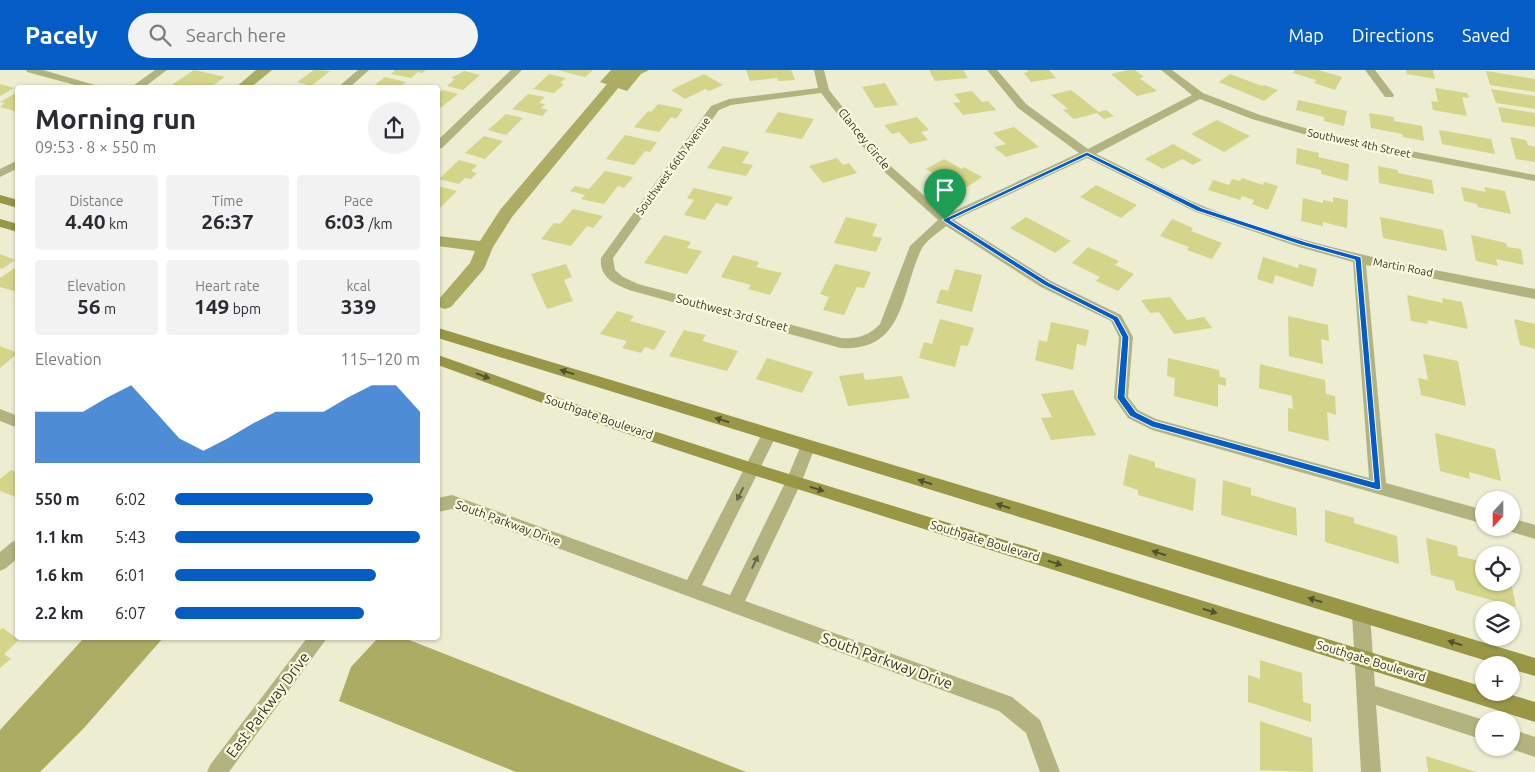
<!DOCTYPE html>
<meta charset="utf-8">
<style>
:root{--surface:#fff;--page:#f2f2f3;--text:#2b2b33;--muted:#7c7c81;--accent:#055cc5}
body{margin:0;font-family:Ubuntu,sans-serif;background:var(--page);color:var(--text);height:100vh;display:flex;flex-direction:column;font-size:19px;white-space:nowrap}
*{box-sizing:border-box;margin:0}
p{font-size:16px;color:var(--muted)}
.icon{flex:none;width:28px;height:28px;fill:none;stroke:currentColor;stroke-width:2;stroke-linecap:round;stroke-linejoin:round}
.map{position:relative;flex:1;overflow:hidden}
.drawer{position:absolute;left:15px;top:15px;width:425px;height:555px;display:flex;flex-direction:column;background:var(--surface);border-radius:5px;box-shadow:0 1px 4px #0004}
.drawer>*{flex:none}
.needle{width:32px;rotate:201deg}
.buttons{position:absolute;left:1475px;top:421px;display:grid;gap:10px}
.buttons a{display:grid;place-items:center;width:45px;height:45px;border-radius:50%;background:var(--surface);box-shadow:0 1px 4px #0004;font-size:25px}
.pin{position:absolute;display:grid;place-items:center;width:42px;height:42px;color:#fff;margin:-51px -21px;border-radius:50% 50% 50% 0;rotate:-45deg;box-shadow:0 0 5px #0007}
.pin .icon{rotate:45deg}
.round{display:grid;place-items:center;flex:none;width:52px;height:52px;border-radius:26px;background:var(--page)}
.summary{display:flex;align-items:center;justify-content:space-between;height:85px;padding:0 20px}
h1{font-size:28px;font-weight:600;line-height:38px}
.stats{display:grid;grid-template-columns:repeat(3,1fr);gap:8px;height:85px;padding:5px 20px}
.stats div{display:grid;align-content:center;border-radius:5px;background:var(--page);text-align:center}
.stats b{font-size:21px;font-weight:600}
.stats small{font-size:14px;font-weight:400}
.stats p{font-size:14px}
.chart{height:140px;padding:10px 20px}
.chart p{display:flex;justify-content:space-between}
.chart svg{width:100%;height:90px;margin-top:5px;fill:var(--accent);opacity:.7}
ul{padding:0 20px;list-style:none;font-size:16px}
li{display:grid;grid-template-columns:80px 60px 1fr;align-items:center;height:38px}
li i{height:12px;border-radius:6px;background:var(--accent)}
header{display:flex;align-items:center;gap:30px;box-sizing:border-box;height:70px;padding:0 25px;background:var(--accent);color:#fff}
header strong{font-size:24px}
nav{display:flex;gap:28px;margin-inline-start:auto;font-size:18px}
.search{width:350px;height:45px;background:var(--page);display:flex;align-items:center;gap:12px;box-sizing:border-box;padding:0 18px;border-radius:28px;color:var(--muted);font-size:19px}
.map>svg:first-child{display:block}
.water{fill:#adac64}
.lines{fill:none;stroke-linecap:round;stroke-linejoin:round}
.canal{fill:#adac64;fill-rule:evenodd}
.building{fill:#d4d48b}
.street{fill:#b3b380;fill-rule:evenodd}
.secondary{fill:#999746;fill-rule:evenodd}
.oneway{fill:#525131}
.oneway2{fill:#66664b}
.route{fill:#055cc5;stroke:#fff;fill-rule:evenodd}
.labels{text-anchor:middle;stroke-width:4.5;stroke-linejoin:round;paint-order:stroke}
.far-street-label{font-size:11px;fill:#333328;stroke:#fafade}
.street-label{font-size:12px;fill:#333328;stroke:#fafade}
.near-street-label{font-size:15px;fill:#333328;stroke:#fafade}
</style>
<header>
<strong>Pacely</strong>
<div class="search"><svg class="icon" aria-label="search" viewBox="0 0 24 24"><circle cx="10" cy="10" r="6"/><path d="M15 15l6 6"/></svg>Search here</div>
<nav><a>Map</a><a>Directions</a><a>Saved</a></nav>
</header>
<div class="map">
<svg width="1535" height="702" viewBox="0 0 1535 702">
<rect width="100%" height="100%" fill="#ecedd1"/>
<path class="water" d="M611,0H649L641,4L627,21L600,12Z
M84,568H163L84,658L40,702H0V660Z
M378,568H404L746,702H516L339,631L351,597Z"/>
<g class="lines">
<path class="canal" d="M256,0H272L250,18H235Z
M619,0H633L512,147L493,177L484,199L451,237L445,239L439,237V229L470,193L475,181L438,176V166L480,171L500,140Z"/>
</g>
<path class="building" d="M194,0L225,7L209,18L196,16L167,18Z
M314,0L330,1L311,16L297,12Z
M395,0H426L422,3L418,2L411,8L391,4Z
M557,0H593L585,7Z
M746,0H791L795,10L778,11L777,8L750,11Z
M929,0H963L968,8L935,11Z
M1027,0H1049L1056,8L1031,12L1024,3L1028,2Z
M1128,0H1135L1144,7L1139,8L1157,21L1137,26L1111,4Z
M1295,0H1318L1342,7L1335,20L1314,13L1316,10L1293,3Z
M1406,0H1433L1435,9L1407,4Z
M464,1L480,5L463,20L447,16L455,9L451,8Z
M1486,1L1535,9V22L1490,15Z
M549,4L566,8L560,13L564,14L554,23L533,19Z
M704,4L723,15L709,21L705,19L685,29L671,20Z
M1230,4L1262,16L1264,15L1278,20L1264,31L1219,12Z
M385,7L406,12L399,18H371Z
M885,13L898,35L875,38L862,17Z
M0,14L14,18L0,26Z
M1435,18L1467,23L1469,28L1462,27L1467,46L1433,40L1431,31L1438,32Z
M1491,19L1535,26V39L1496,33Z
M443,20L458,24L439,39L438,24Z
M1071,20L1099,42L1106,40L1114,46L1104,49L1097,43L1074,49L1063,40L1068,39L1051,25Z
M972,21L982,32L988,31L996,40L963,45L953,33L961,32L954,24Z
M18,22V38L14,41L0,37L5,33L0,32Z
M528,24L545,27L539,33L545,34L541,38L548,40L542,46L512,39Z
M1298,30L1347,41L1344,56L1324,51V47L1296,40Z
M658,34L683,39L676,49L671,47L659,62L634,57L648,41L651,42Z
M1498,37L1535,43V57L1502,52Z
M778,42L814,49L802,69L765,62Z
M1369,43L1394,47V51L1422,56L1424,71L1403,67L1402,64L1371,58Z
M506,44L523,48L506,65L488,60Z
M917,47L929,60L921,62L928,70L910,74L899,62L892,64L884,55Z
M1217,50L1250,66L1224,82L1191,64Z
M1014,57L1039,77L1006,87L994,77L1006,74L993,63Z
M1439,60L1491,69L1495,84L1442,74Z
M625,65L657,72L650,82L645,81L634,95L606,89Z
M484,66L503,71L485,89L465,83Z
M1510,67L1526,70L1528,75L1535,77V92L1516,89Z
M1173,74L1202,90L1193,95L1182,89L1163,99L1145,89Z
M723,76L749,82L742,93L753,95L746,106L707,98Z
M1297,78L1319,83L1318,87L1349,94L1348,111L1321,104V100L1296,94Z
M837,88L843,95L849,93L857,103L823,113L809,96Z
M944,89L962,99L964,97L982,107L962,120L926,99Z
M459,90L477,95L471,101L477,103L471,109L465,108L459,114L439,109Z
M1378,96L1398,100V103L1432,110L1434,124L1379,113Z
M605,101L633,107L624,118L618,116L604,134L581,129L585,125L570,121L575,116L589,119Z
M1242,108L1263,115L1264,112L1278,116L1268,140L1252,134L1254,130L1242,126L1240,130L1208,120L1213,110L1229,115L1232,109L1240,111Z
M1096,115L1137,135L1121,148L1080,127Z
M438,116L457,121L438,140Z
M1461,117L1486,122L1484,117L1505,121L1511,144L1478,137L1477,134L1464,131Z
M694,118L733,127L727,136L716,133L705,150L684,145L694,130L687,128Z
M1333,127L1348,130L1347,158L1323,152V156L1301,151L1303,128L1323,133V130L1333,132Z
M573,139L603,146L593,158L587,156L571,176L541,169L554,153L560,154Z
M846,147L877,154L872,166L882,168L876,182L834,173Z
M1026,147L1071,171L1055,183L1010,158Z
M1380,147L1443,160L1447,181L1383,168Z
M1172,149L1193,158L1191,161L1222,173L1212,189L1187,180L1189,177L1160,166Z
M664,165L691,172L687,178L702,181L687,204L644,193Z
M1471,165L1506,173L1507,177L1521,179L1524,195L1496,189L1498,196L1476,191Z
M1088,177L1119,191L1115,195L1134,204L1118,221L1096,211L1100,207L1072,193Z
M0,184L15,190L2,199L0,198Z
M733,185L759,192L756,197L782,203L770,225L748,219L751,215L721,207Z
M1263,187L1298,198L1299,194L1317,199L1313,217L1275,205L1273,214L1257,209Z
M566,194L572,207L564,210L573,231L547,239L531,204Z
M835,194L871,202L864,218L857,217L844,245L823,240L829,227L820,224Z
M18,196V218L14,221L0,217V208Z
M955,199L982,205L972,242L936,233L941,219L948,221Z
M1407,225L1443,233L1442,228L1462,232L1468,259L1427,250L1428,254L1411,251Z
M1170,227L1187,250L1204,247L1212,258L1174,264L1159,242L1150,243L1141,230Z
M617,241L634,246L630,251L666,261L654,280L645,277L641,283L622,278L627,271L600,264Z
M1288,246L1328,255L1329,271L1321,269L1323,294L1289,286Z
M940,249L974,258L968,276L961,275L955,297L919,288L924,272L932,274Z
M1514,249L1535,254V279L1520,275Z
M1051,252L1089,260L1086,276L1077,274L1073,300L1035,290L1039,270L1047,272Z
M684,260L706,265L702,271L738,281L727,301L669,286Z
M0,276L18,283L0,298Z
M1423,284L1458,291L1466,336L1421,325L1418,308L1428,310Z
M767,288L813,302L802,323L756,309Z
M1168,288L1219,300L1220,307L1226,308V316L1218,314V337L1174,326L1175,308L1167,306Z
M1260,294L1325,310L1326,324L1335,326L1336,345L1327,342L1329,371L1288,361V338L1293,339L1292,326L1259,318Z
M863,303L865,310L902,306L910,328L848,336L839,306Z
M1073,320L1096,365L1051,370L1041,348L1052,347L1041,324Z
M1435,363L1495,379L1501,411L1469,402L1470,409L1440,401Z
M1129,384L1155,392V397L1196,409L1193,441L1138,425V420L1123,415Z
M11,400L18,403V428L0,421V409Z
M1223,410L1251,418V425L1296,438L1297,466L1221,445Z
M1325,440L1354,448V453L1397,466L1399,494L1325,472Z
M1426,468L1457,476L1458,486L1484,492V512H1511L1516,537L1456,520L1454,511L1431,505Z
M3,558L19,570L4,584L11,589L0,598V560Z
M1260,590L1302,603L1303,632L1311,634V652L1248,632V605L1260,609Z
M1260,651L1312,668L1313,702L1260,700Z
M1426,686L1476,702H1428Z"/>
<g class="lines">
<path class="street" d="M26,0H43L105,18H86L27,2Z
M155,0H167L143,18H130Z
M358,0H369L349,18H337Z
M511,0H522L442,78L438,79V70Z
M814,0H824L829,20L886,92L946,145L1079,83L1018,38L987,0H997L1026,34L1088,79L1192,25L1161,0H1172L1203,23L1260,45L1333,66L1535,105V111L1331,72L1252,49L1200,29L1096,84C1132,101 1168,122 1205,137C1311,179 1423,198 1535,219V229L1366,195L1386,413L1484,440V454L1152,360L1128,348L1114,328L1119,267L1111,251L1041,217L946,156C938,163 925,171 921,180C901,223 904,282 841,278L629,220C614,214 599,207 601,188L711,36L729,29L818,18ZM821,23L878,96L938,150L910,176L880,254C868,266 858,269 841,268L638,214L623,207L615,200L613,188L719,40L731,35ZM1087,88L1196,142L1299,177L1353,192L1369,408L1156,349L1138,340L1128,327L1133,267L1121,245L1051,211L954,150Z
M1365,0H1375L1394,25L1393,27H1385Z
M18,90V98L0,107V99Z
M0,339L18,346V358L0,351Z
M769,358L774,360L777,364L702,515L730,525L786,411L802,373L807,371L812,373L815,377L802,411L745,531L1012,627L1040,650L1060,702H1040L1026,663L999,641L452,439L438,442V428L452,425L687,510L764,360Z
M1511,448L1535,455V469L1505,460L1504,458H1511Z
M18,470V488L6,498L0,501V482L12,472Z
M1361,536L1367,538L1370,544L1375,616L1484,650V670L1376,635L1381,702H1361L1352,544L1355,538Z
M307,568H327L229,702H207L210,695Z
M1511,659L1535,667V687L1508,678H1511Z"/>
<path class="secondary" d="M0,125L18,130V138L0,133Z
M0,149L18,154V162L0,157Z
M438,258L1535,588V606L1511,599V595H1500L438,268Z
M438,285L632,354L753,393L1484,617V622H1502L1535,632V652L753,405L622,362L438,295Z"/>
</g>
<defs><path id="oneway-solid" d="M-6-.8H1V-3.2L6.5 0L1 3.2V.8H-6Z" transform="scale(1.25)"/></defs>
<g class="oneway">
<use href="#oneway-solid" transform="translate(567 302) rotate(-163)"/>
<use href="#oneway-solid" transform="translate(483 306) rotate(20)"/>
<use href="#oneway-solid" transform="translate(722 350) rotate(-163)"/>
<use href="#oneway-solid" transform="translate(925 412) rotate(-163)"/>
<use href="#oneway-solid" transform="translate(817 419) rotate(17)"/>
<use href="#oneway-solid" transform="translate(1003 436) rotate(-163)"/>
<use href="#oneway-solid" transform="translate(1159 483) rotate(-163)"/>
<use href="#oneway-solid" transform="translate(1055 493) rotate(17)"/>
<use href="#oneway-solid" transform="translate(1315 530) rotate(-163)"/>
<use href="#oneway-solid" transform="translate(1210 541) rotate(17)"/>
<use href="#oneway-solid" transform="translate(1455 573) rotate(-163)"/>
</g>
<g class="oneway2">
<use href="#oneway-solid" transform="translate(740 424) rotate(117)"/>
<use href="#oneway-solid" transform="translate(755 492) rotate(-65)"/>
</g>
<path class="route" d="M1087,82L1202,138L1306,172L1361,187L1381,419L1378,420L1152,357L1130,346L1117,328L1122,267L1113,250L1044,215L942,150ZM1087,86L1197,141L1301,175L1355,190L1374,412L1154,351L1136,342L1125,327L1129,267L1118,247L1048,212L950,150Z"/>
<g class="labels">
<g class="far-street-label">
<text transform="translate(1359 73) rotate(12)" y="4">Southwest 4th Street</text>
<text transform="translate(673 96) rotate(-54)" y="4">Southwest 66th Avenue</text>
<text transform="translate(1403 197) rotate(11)" y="4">Martin Road</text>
</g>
<g class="street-label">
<text transform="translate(864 69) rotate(51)" y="4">Clancey Circle</text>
<text transform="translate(732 243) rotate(15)" y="4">Southwest 3rd Street</text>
<text transform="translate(599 347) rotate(19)" y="4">Southgate Boulevard</text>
<text transform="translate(508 453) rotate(20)" y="4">South Parkway Drive</text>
<text transform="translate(985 471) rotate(17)" y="4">Southgate Boulevard</text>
<text transform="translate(1371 591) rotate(17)" y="4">Southgate Boulevard</text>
</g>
<g class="near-street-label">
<text transform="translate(887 591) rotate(20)" y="5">South Parkway Drive</text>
<text transform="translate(268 635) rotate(-53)" y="5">East Parkway Drive</text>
</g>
</g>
</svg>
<div class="buttons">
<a><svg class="needle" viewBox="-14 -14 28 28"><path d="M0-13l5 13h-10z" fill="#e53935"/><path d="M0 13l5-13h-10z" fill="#7c7c81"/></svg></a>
<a><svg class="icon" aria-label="locate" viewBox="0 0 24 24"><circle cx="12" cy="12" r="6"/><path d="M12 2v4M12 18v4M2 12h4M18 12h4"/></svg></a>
<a><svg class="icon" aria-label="layers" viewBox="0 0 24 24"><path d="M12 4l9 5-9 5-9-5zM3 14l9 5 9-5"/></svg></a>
<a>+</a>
<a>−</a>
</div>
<div class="pin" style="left:945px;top:150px;background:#1e9e55"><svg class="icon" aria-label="arrive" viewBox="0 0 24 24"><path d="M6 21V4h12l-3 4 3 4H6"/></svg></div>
<section class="drawer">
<div class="summary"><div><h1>Morning run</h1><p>09:53 · 8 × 550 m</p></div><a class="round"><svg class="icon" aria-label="share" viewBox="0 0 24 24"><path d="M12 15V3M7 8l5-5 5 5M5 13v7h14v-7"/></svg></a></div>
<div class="stats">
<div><p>Distance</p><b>4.40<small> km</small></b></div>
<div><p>Time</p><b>26:37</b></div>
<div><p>Pace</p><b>6:03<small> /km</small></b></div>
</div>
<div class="stats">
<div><p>Elevation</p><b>56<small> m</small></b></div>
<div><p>Heart rate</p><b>149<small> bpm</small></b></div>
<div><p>kcal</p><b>339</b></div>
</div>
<div class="chart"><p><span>Elevation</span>115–120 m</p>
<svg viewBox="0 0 160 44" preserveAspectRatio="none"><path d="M0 44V19L10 19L20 19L30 12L40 6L50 19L60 32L70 38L80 32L90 25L100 19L110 19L120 19L130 12L140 6L150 6L160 19V44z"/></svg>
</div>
<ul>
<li><b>550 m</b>6:02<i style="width:81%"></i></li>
<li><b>1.1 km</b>5:43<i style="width:100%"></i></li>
<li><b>1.6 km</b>6:01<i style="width:82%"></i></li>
<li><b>2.2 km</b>6:07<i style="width:77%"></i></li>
</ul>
</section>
</div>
